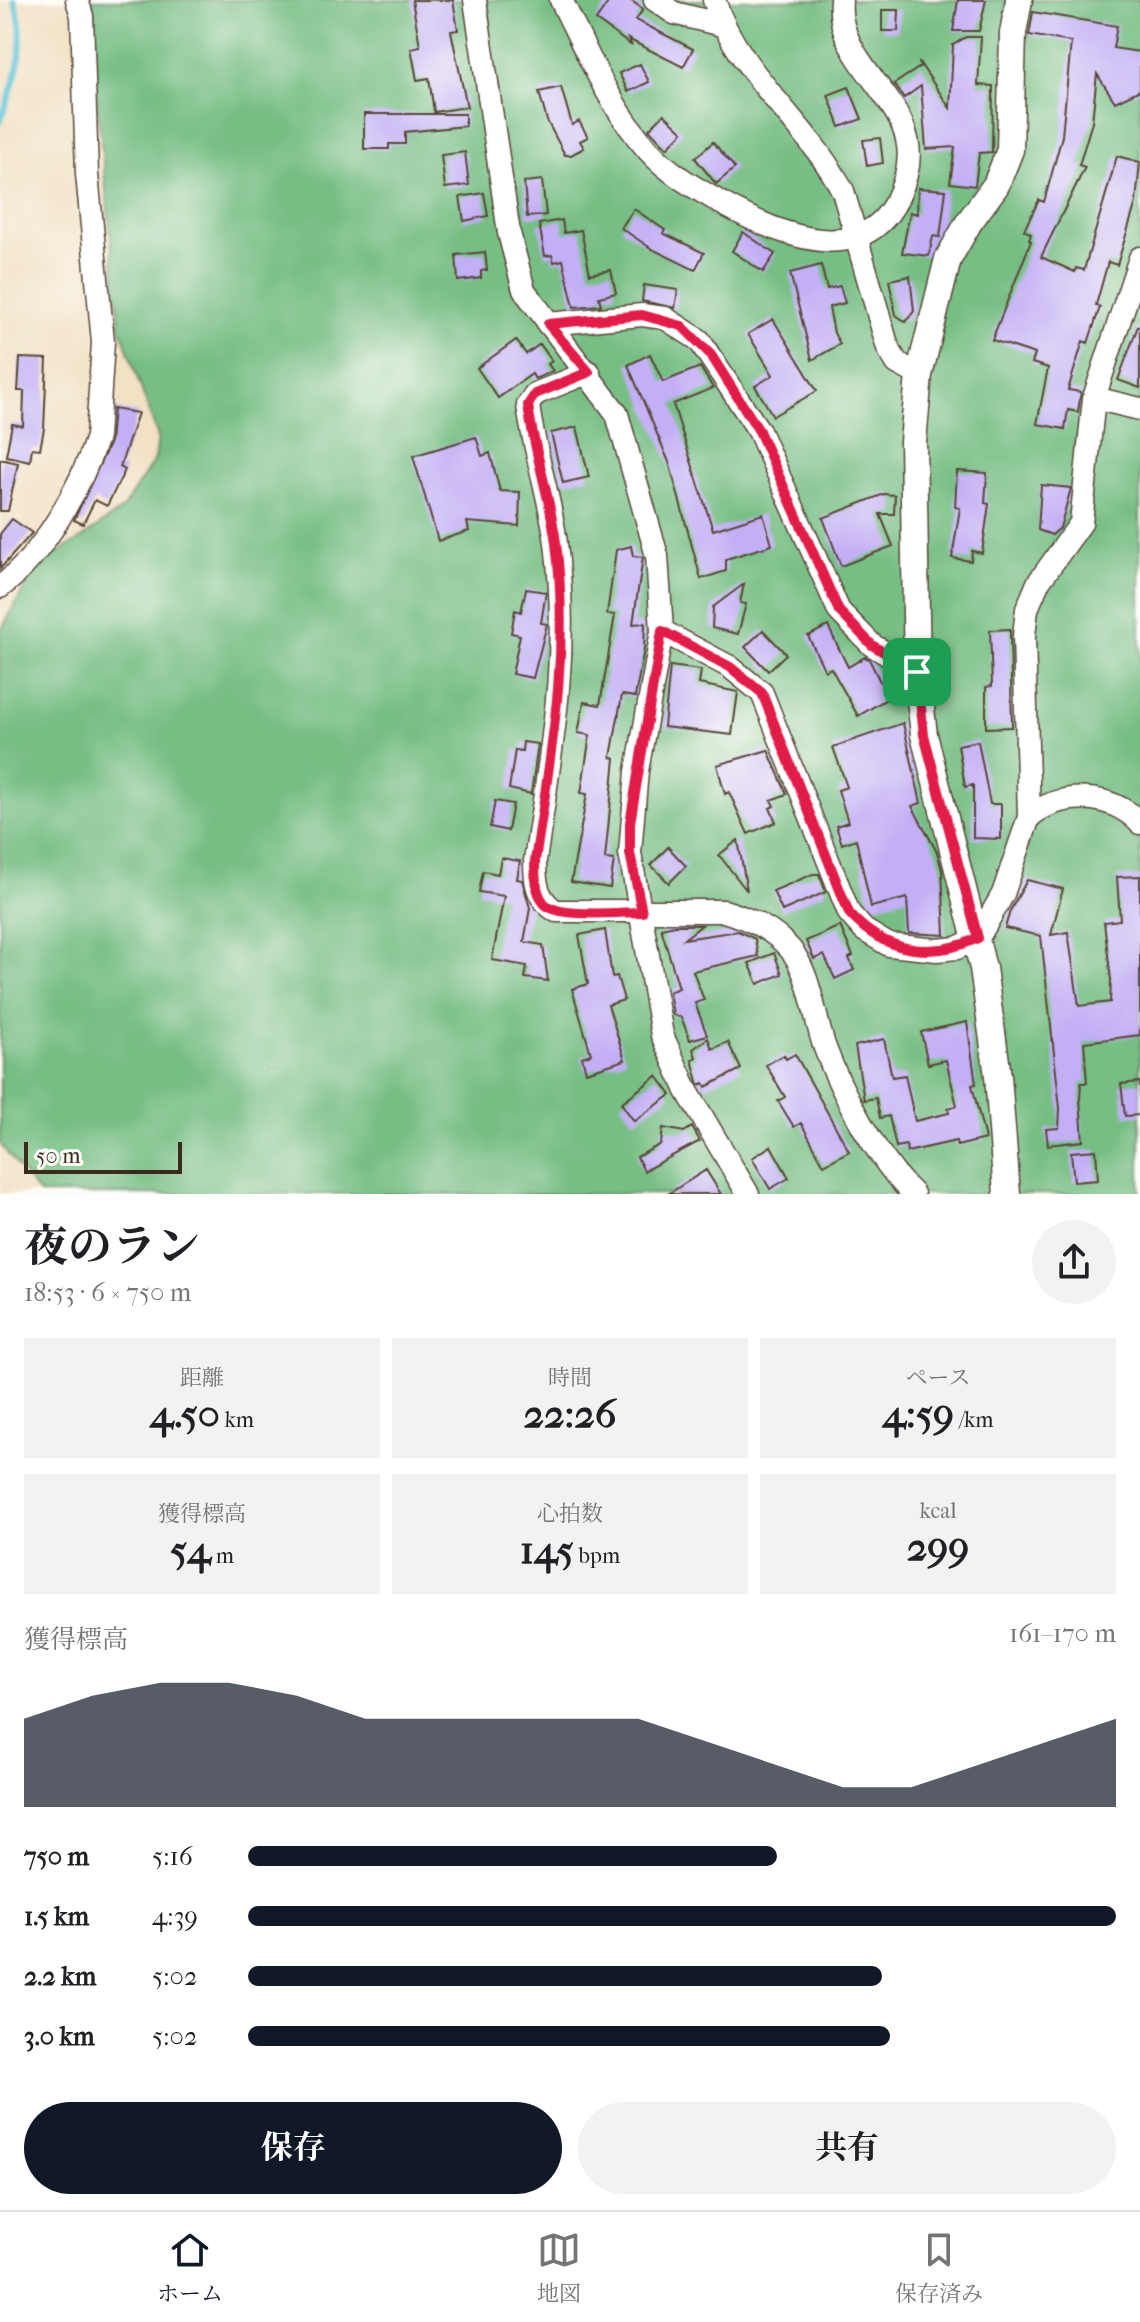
<!DOCTYPE html>
<html lang="ja">
<meta charset="utf-8">
<style>
:root{--surface:#fff;--page:#f2f2f2;--text:#202124;--muted:#757577;--line:#e0e0e0;--accent:#111827}
body{margin:0;font-family:"IM FELL French Canon","Noto Serif JP",serif;background:var(--page);color:var(--text);height:100vh;display:flex;flex-direction:column;font-size:30px;white-space:nowrap}
*{box-sizing:border-box;margin:0}
p{font-size:26px;color:var(--muted)}
.icon{flex:none;width:44px;height:44px;fill:none;stroke:currentColor;stroke-width:2;stroke-linecap:round;stroke-linejoin:round}
.map{position:relative;height:1194px;overflow:hidden}
.side{display:flex;flex-direction:column;background:var(--surface);flex:1}
.side>*{flex:none}
.scale{position:absolute;left:24px;bottom:20px;width:158px;box-sizing:border-box;padding-left:8px;border:4px solid #3b2a1e;border-top:0;font-size:22px;line-height:28px;white-space:nowrap;color:#3b2a1e;-webkit-text-stroke:6px #fdfcf7;paint-order:stroke}
.pin{position:absolute;display:grid;place-items:center;width:68px;height:68px;color:#fff;margin:-34px;border-radius:16px;box-shadow:0 4px 12px #0006}
.round{display:grid;place-items:center;flex:none;width:84px;height:84px;border-radius:42px;background:var(--page)}
.headline{display:flex;align-items:center;justify-content:space-between;height:136px;padding:0 24px}
h1{font-size:44px;font-weight:700;line-height:60px}
.metrics{display:grid;grid-template-columns:repeat(3,1fr);gap:12px;height:136px;padding:8px 24px}
.metrics div{display:grid;align-content:center;border-radius:0px;background:var(--page);text-align:center}
.metrics b{font-size:40px;font-weight:700}
.metrics small{font-size:22px;font-weight:400}
.metrics p{font-size:22px}
.chart{height:224px;padding:16px 24px}
.chart p{display:flex;justify-content:space-between}
.chart svg{width:100%;height:144px;margin-top:8px;fill:var(--accent);opacity:.7}
.cta{display:flex;gap:16px;margin-top:auto;padding:16px 24px}
.cta a{flex:1;height:92px;border-radius:48px;background:var(--accent);color:#fff;font-size:32px;font-weight:700;line-height:92px;text-align:center}
.cta a+a{background:var(--page);color:var(--text)}
ul{padding:0 24px;list-style:none;font-size:26px}
li{display:grid;grid-template-columns:128px 96px 1fr;align-items:center;height:60px}
li i{height:20px;border-radius:10px;background:var(--accent)}
.tabs{display:flex;justify-content:space-around;align-items:center;height:112px;border-top:2px solid var(--line);background:var(--surface);font-size:22px;color:var(--muted)}
.tabs a{display:grid;justify-items:center;gap:4px}
.tabs .selected{color:var(--accent)}
.map>svg:first-child{display:block}
.forest{fill:#77be84;stroke:#597451;stroke-width:2}
.lines{fill:none;stroke-linecap:round;stroke-linejoin:round}
.stream{stroke:#59c3d5;stroke-width:6}
.building{fill:#c3aff5}
.minor-casing{stroke:#564537;stroke-width:25}
.tertiary-casing{stroke:#564537;stroke-width:29}
.minor{stroke:#fff;stroke-width:22}
.tertiary{stroke:#fff;stroke-width:26}
.route-casing{stroke:#fff;stroke-width:16}
.route{stroke:#e11d48;stroke-width:10}
</style>
<div class="map">
<svg width="1140" height="1194" viewBox="0 0 1140 1194">
<rect width="100%" height="100%" fill="#fdfcf7"/>
<filter id="ink" filterUnits="userSpaceOnUse"><feTurbulence type="fractalNoise" baseFrequency=".0125" numOctaves="2"/><feDisplacementMap in="SourceGraphic" scale="16" xChannelSelector="R" yChannelSelector="G"/><feConvolveMatrix kernelMatrix="1 2 1 2 8 2 1 2 1" color-interpolation-filters="sRGB"/></filter>
<filter id="wash" filterUnits="userSpaceOnUse"><feTurbulence type="fractalNoise" baseFrequency=".006" numOctaves="4" result="noise"/><feDisplacementMap in="SourceGraphic" scale="32" xChannelSelector="R" yChannelSelector="G"/><feGaussianBlur stdDeviation="1.8" result="paint"/><feColorMatrix in="noise" values="0 0 0 0 0 0 0 0 0 0 0 0 0 0 0 0 0 1.4 0 .05"/><feComposite in="paint" operator="in"/></filter>
<g filter="url(#wash)">
<rect width="100%" height="100%" fill="#f2e1c4"/>
<path class="forest" d="M92,0H1140V1194H39L0,1144V632L38,564L81,539L122,509L155,459L158,437L120,327L96,93Z"/>
<g class="lines">
<path class="stream" d="M0,122C15,81 30,43 14,0"/>
</g>
<g id="blocks">
<path class="building" d="M412,0H453L458,30L451,31L467,107L434,112L429,78L417,80L411,48L420,46Z
M610,0H630L643,9L636,20L693,49L683,67L628,39L632,46L596,20Z
M958,0H986L979,31H953Z
M882,10H899L898,31H882Z
M1033,12L1117,26L1113,48L1140,52V90L1115,102L1097,74L1092,122L1079,165L1085,167L1041,257L1075,272L1076,268L1084,270L1117,156L1140,162L1136,202L1117,265L1108,262L1096,305L1100,307L1088,343L1083,341L1068,390L1081,392L1078,412L1068,410L1065,429L1037,424L1048,368L1032,363L1035,354L992,340L1031,241L1029,240L1031,234L1024,230L1039,200L1044,202L1062,136L1071,42L1029,35Z
M966,37H981L978,85L993,86L992,152L979,153L975,186L950,183L955,147L926,149L921,86L904,98L894,84L920,67L919,62L950,108L953,45Z
M640,64L649,82L628,92L619,73Z
M561,87L572,125L579,121L588,137L580,141L584,148L571,155H565L547,121L539,92Z
M849,87L862,119L840,127L828,95Z
M364,114H465V126L405,132V144H389V149H364Z
M664,114L683,132L667,148L649,129Z
M880,138L883,163L867,166L863,140Z
M713,142L735,168L716,184L695,158Z
M465,152L469,185L445,188L441,155Z
M542,180L546,215L527,217L524,182Z
M918,188L946,190L940,237L933,236L929,256L902,253L910,212L917,214Z
M484,193L488,216L464,221L460,197Z
M634,209L665,230L663,233L704,253L695,270L652,249L621,228Z
M562,220L564,233L581,230L590,274L611,270L616,293L599,297L601,305L574,307L563,260L554,262L552,255L545,256L539,224Z
M743,232L775,254L763,272L732,251Z
M485,252L487,270L481,271V278L458,281L456,255Z
M821,265L827,289L840,286L845,303L829,307L834,333L840,344L812,360L790,273Z
M910,276L914,311L906,322L896,315L889,280Z
M644,285L678,290L675,308L642,301Z
M773,319L817,391L773,416L755,386L773,375L748,334Z
M1138,326L1140,327V388L1118,380Z
M516,340L526,354L540,344L552,361L548,364L553,371L535,379L532,374L498,398L477,368Z
M650,354L663,382L700,367L713,388L673,404L713,530L763,514L772,545L726,559V571L701,579L669,462L628,365Z
M20,358L47,359L44,429L40,449L32,448L30,461L6,456L12,424L23,426L24,391H18Z
M113,409L138,413L120,467L125,470L107,506L95,500L83,524L74,520L110,442Z
M577,427L589,477L563,483L551,433Z
M476,437L482,456L490,453L500,491L520,492L519,526L467,522L469,531L438,541L413,456Z
M0,459L18,463L8,511H0Z
M957,471L987,473L985,503L989,504L982,553L972,551L971,561L952,558L960,508L955,507Z
M1041,485L1071,488L1060,528L1052,535L1038,530Z
M884,494L895,495L894,514H880L893,546L841,566L823,518Z
M12,519L32,533L0,569V534Z
M631,546L633,556L643,557L633,624L645,623L644,649L635,697L622,695L611,757L615,758L605,859L614,860L610,888L571,882L587,794L581,793L590,735L578,733L584,702L600,705L615,615L607,614L616,550Z
M744,584L740,603L746,604L738,634L712,628L713,607Z
M526,589L546,592L541,623L547,624L533,678L512,674L520,635L511,633L515,610L521,612Z
M828,626L848,667L865,657L869,659L888,698L858,716L831,668L825,671L808,636Z
M1010,629L1012,727L986,728V687L992,686L990,630Z
M763,630L786,654L768,671L745,647Z
M670,666L701,670L699,684L738,692L732,735L664,727Z
M903,723L921,803L912,806L937,852L942,870L945,935L909,933L907,898L871,907L856,839L842,844L836,826L848,822L838,790L847,787L833,747Z
M978,741L990,804H1001V839L973,838V785L965,787L958,745Z
M523,742L538,744L531,794L509,789L515,750L522,751Z
M768,750L787,794L771,800L774,806L770,808L776,822L748,834L729,792L725,794L717,765Z
M495,801L513,804L508,831L490,827Z
M738,840L747,891L719,855Z
M668,847L686,866L669,883L651,865Z
M501,858L520,861L517,879L522,880L530,908L524,942L543,945L548,981L525,978L527,966L492,960L504,896L479,892L483,871L498,874Z
M813,874H819L826,892L782,911L773,891Z
M1140,876V1035L1084,1042L1087,1083H1081L1080,1098L1083,1141L1048,1145L1046,1129L1059,1128L1060,1108L1041,936L1005,928L1010,911L1027,880L1063,889L1051,935L1068,932L1079,1006L1110,1002L1111,980L1104,922L1120,920L1117,877Z
M675,925H702L684,939L738,931L755,939L758,956L693,971L704,1000L695,1003L707,1035L690,1040L681,1017L673,1015L669,992L679,988L661,928Z
M840,926L853,956L849,958L854,970L835,979L824,955L814,959L806,941Z
M605,930L612,977L617,976L624,1000L608,1005L625,1060L586,1072L582,1057L591,1054L572,989L588,984L579,935Z
M774,953L782,974L758,984L749,963Z
M967,1022L976,1084L972,1085L985,1139L957,1146L956,1141L907,1152L906,1145L896,1147L889,1116L880,1118L876,1098L864,1100L855,1046L884,1039L892,1077L905,1075L915,1121L949,1113L948,1108L957,1106L946,1060L928,1064L921,1032Z
M708,1038L712,1049L728,1042L741,1069L706,1087L704,1083L699,1085L692,1060L696,1057L693,1049Z
M795,1054L849,1151L824,1165L801,1123L794,1127L778,1101L785,1097L766,1065L784,1055L786,1059Z
M657,1076L671,1095L634,1121L621,1103Z
M1140,1082V1115L1125,1116L1121,1084Z
M692,1127L700,1141L644,1171L637,1157L661,1144L663,1128L684,1132Z
M771,1146L789,1178L770,1189L752,1158Z
M1096,1150L1098,1180L1074,1182L1071,1152Z
M706,1170L721,1194H668Z"/>
</g>
</g>
<g filter="url(#ink)">
<use href="#blocks" fill-opacity="0" stroke="#564537" stroke-width="2"/>
<g class="lines">
<g class="minor-casing">
<path id="minor" d="M475,0L509,233L524,290L617,414L657,556L662,631L637,771L630,853L662,1035L687,1091L748,1194
M561,0C587,52 610,108 649,151C670,174 697,189 723,204C788,240 879,275 906,175C926,104 834,68 841,0
M655,0L674,13L722,25
M714,0C738,74 807,123 843,191L888,348L897,363L919,375
M548,324L642,315L665,318L699,340L759,431L839,611L872,645L917,672
M589,372L535,394L528,405C534,452 550,496 556,543C570,654 551,752 535,861C535,883 537,899 556,911H724C750,919 773,929 791,950C811,975 814,1018 825,1048C842,1094 878,1160 913,1194
M1094,398L1140,409
M0,587C42,557 82,485 97,437L103,342L87,174L82,16L77,0
M662,631L730,667L762,693L849,913L864,930L889,945L937,950L957,948L978,938L1003,894L1029,817L1024,636L1027,609L1038,583L1081,523L1094,398L1140,258
M1029,817C1061,791 1110,792 1140,823"/>
</g>
<g class="tertiary-casing">
<path id="tertiary" d="M1007,1194L998,1076L983,968L924,735L917,672L913,442L919,375L948,259L969,222L996,185L1010,150L1013,33L1019,0"/>
</g>
<use href="#minor" class="minor"/>
<use href="#tertiary" class="tertiary"/>
</g>
</g>
<g class="lines" filter="url(#ink)">
<g class="route-casing">
<path id="route" d="M642,315L682,326L711,355L759,431L839,611L872,645L917,672L924,735L978,938C931,960 883,952 849,913L762,693L730,667L662,631L630,823V853L642,912C621,912 557,919 544,903C535,892 535,874 535,861C551,753 570,653 556,543C550,496 534,452 528,405L535,394L589,372L548,324Z"/>
</g>
<use href="#route" class="route"/>
</g>
</svg>
<div class="scale">50 m</div>
<div class="pin" style="left:917px;top:672px;background:#1e9e55"><svg class="icon" aria-label="arrive" viewBox="0 0 24 24"><path d="M6 21V4h12l-3 4 3 4H6"/></svg></div>
</div>
<section class="side">
<div class="headline"><div><h1>夜のラン</h1><p>18:53 · 6 × 750 m</p></div><a class="round"><svg class="icon" aria-label="share" viewBox="0 0 24 24"><path d="M12 15V3M7 8l5-5 5 5M5 13v7h14v-7"/></svg></a></div>
<div class="metrics">
<div><p>距離</p><b>4.50<small> km</small></b></div>
<div><p>時間</p><b>22:26</b></div>
<div><p>ペース</p><b>4:59<small> /km</small></b></div>
</div>
<div class="metrics">
<div><p>獲得標高</p><b>54<small> m</small></b></div>
<div><p>心拍数</p><b>145<small> bpm</small></b></div>
<div><p>kcal</p><b>299</b></div>
</div>
<div class="chart"><p><span>獲得標高</span>161–170 m</p>
<svg viewBox="0 0 160 44" preserveAspectRatio="none"><path d="M0 44V17L10 10L20 6L30 6L40 10L50 17L60 17L70 17L80 17L90 17L100 24L110 31L120 38L130 38L140 31L150 24L160 17V44z"/></svg>
</div>
<ul>
<li><b>750 m</b>5:16<i style="width:61%"></i></li>
<li><b>1.5 km</b>4:39<i style="width:100%"></i></li>
<li><b>2.2 km</b>5:02<i style="width:73%"></i></li>
<li><b>3.0 km</b>5:02<i style="width:74%"></i></li>
</ul>
<div class="cta"><a>保存</a><a>共有</a></div>
</section>
<nav class="tabs">
<a class="selected"><svg class="icon" aria-label="home" viewBox="0 0 24 24"><path d="M3 11l9-7 9 7M6 9v11h12V9"/></svg>ホーム</a>
<a><svg class="icon" aria-label="map" viewBox="0 0 24 24"><path d="M3 6l6-2 6 2 6-2v14l-6 2-6-2-6 2zM9 4v14M15 6v14"/></svg>地図</a>
<a><svg class="icon" aria-label="saved" viewBox="0 0 24 24"><path d="M7 4h10v16l-5-4-5 4z"/></svg>保存済み</a>
</nav>
